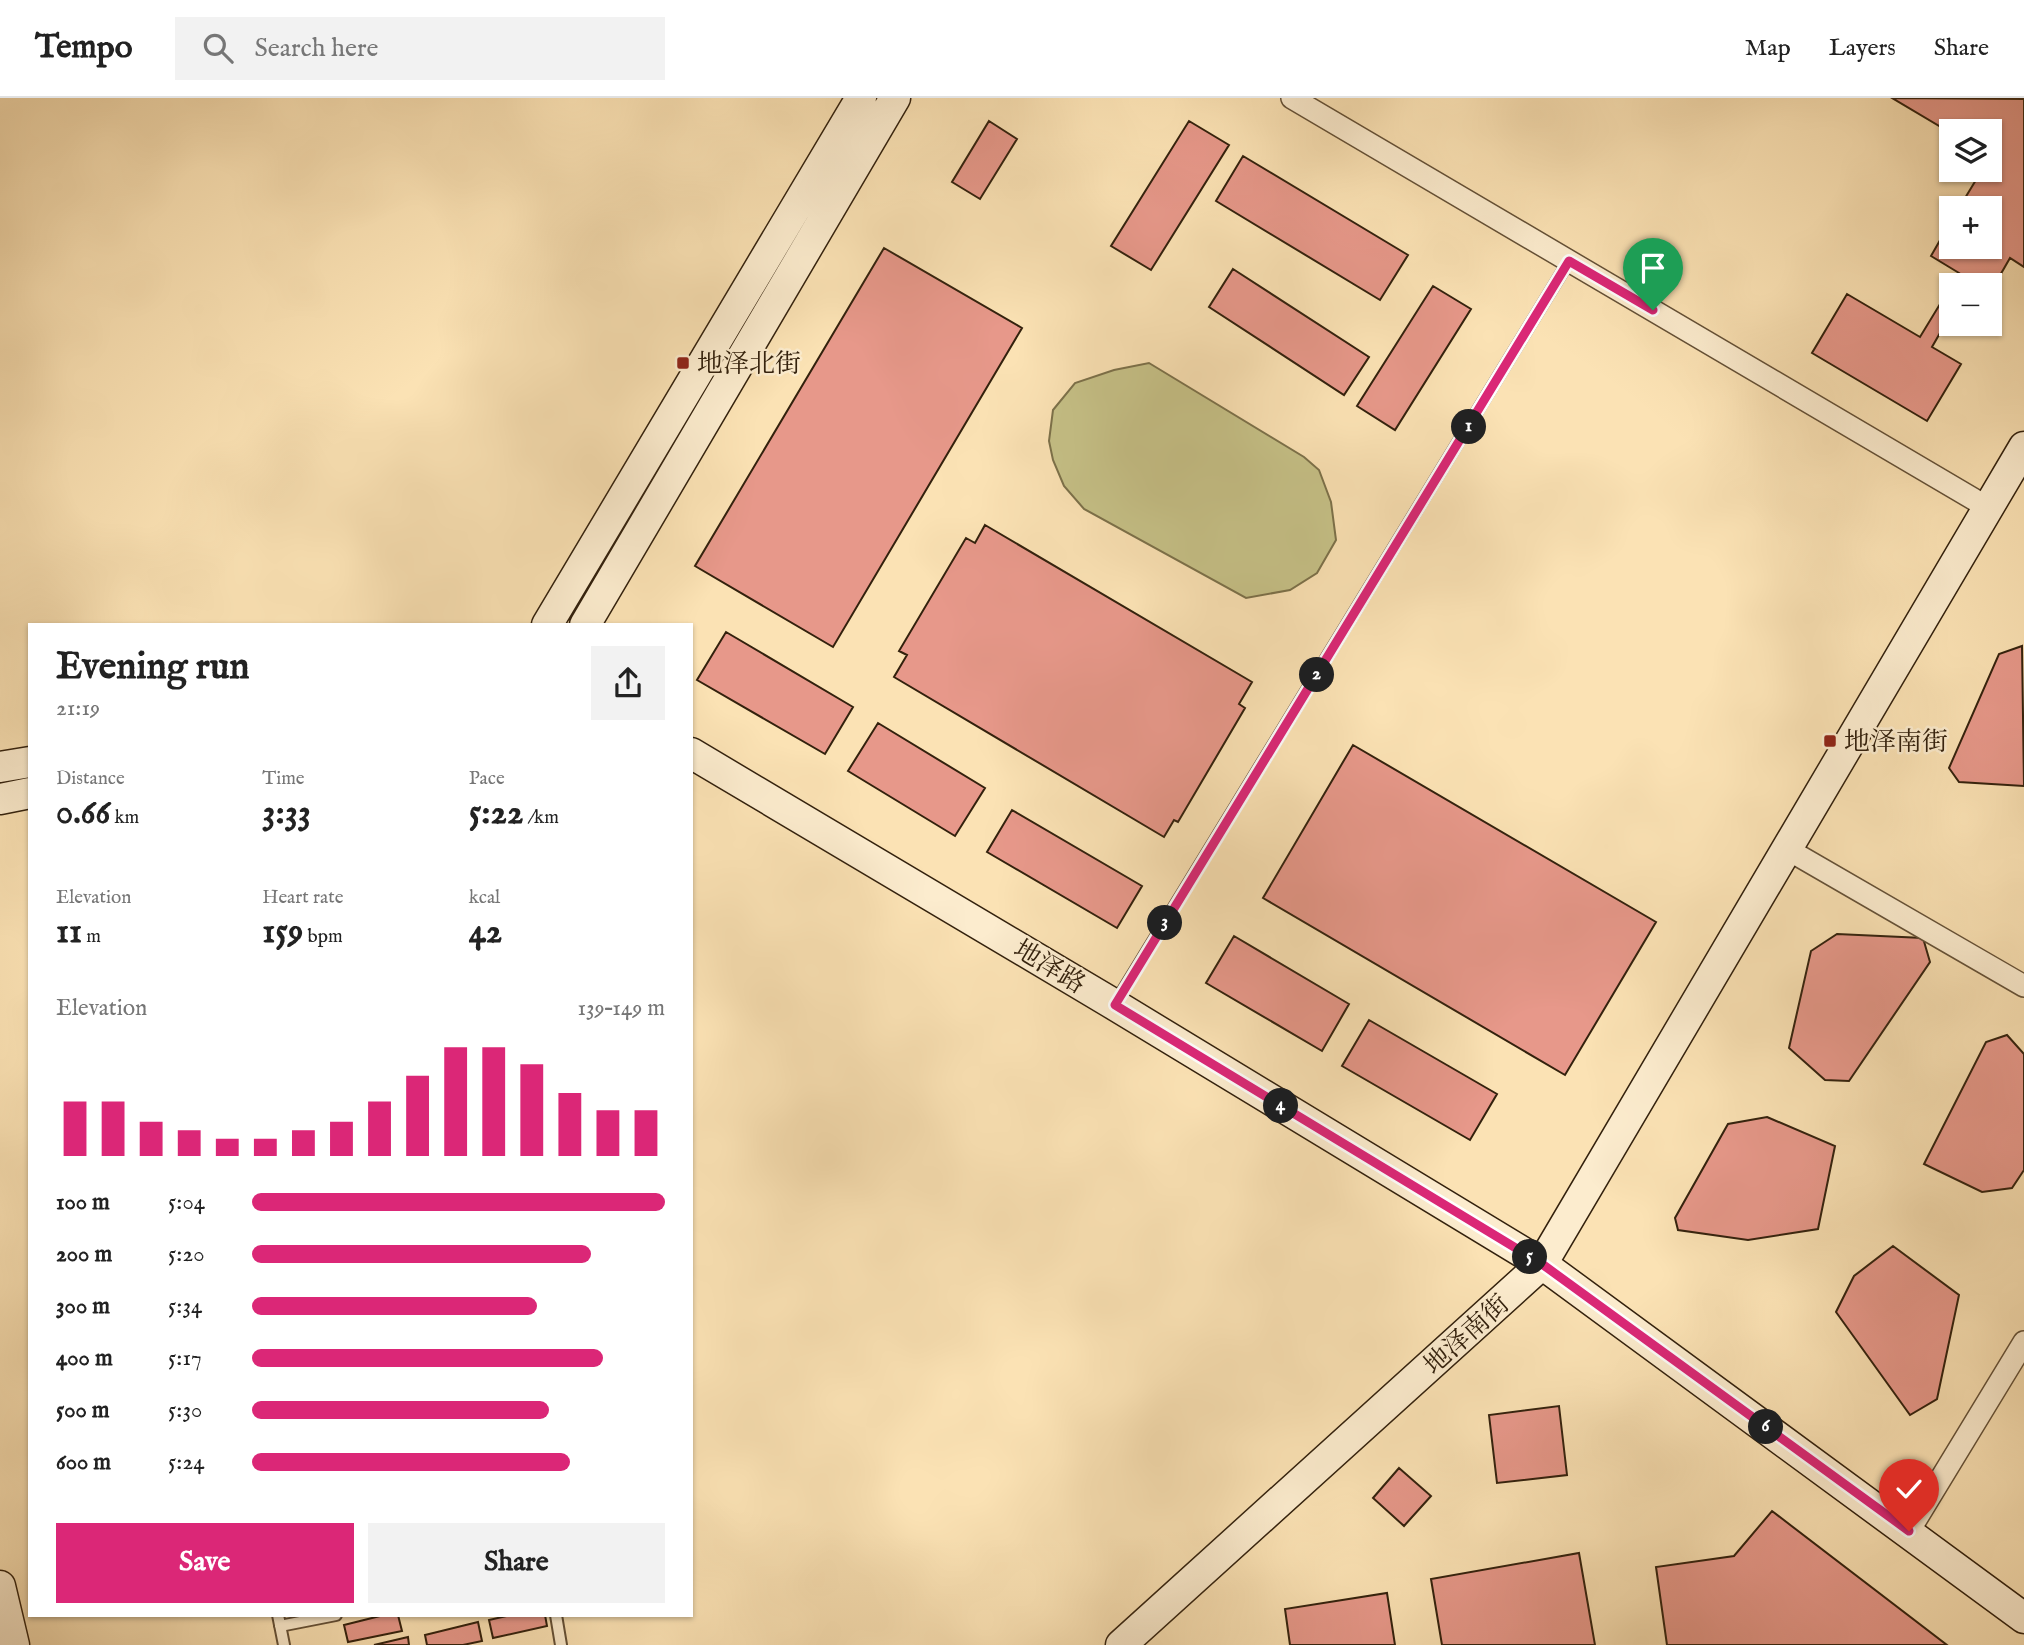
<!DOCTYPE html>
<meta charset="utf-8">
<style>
:root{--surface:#fff;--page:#f2f2f2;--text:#222;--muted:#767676;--line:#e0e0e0;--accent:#db2777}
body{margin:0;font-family:"IM FELL English","Noto Serif SC",serif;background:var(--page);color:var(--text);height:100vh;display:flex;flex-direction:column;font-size:26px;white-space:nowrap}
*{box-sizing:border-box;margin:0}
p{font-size:23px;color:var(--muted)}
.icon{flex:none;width:38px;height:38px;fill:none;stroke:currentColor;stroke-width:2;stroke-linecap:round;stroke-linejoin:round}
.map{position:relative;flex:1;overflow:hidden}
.side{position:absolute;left:28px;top:525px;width:665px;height:994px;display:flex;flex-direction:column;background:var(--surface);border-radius:0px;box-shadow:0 2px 5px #0004}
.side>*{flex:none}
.controls{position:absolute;left:1939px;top:21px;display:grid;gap:14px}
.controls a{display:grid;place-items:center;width:63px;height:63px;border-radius:0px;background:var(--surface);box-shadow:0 2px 5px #0004;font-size:35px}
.pin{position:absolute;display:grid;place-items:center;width:60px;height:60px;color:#fff;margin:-72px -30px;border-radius:50% 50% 50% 0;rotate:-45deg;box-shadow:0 0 7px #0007}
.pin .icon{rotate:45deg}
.km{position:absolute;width:35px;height:35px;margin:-18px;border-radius:50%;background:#222;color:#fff;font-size:19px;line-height:35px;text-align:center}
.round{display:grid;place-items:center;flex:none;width:74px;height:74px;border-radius:0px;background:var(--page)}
.summary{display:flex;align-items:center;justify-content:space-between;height:119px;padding:0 28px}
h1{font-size:38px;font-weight:700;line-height:52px}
.figures{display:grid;grid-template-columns:repeat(3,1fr);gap:10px;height:119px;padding:7px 28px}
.figures div{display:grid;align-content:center}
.figures b{font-size:35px;font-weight:700}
.figures small{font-size:19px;font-weight:400}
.figures p{font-size:19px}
.chart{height:196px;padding:14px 28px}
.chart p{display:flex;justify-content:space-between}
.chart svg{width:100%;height:126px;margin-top:7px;stroke:var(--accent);stroke-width:6}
.button{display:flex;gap:14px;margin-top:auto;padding:14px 28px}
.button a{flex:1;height:80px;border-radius:0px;background:var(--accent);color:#fff;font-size:28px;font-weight:700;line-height:80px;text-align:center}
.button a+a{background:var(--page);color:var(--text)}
ul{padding:0 28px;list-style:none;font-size:23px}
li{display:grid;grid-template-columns:112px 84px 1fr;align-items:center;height:52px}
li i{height:18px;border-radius:9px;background:var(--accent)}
header{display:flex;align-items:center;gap:42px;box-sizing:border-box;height:98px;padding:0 35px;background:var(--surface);border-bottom:2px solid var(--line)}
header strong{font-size:33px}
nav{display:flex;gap:38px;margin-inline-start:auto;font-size:24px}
.search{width:490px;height:63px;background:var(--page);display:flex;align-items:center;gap:18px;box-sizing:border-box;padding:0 24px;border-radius:0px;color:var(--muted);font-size:26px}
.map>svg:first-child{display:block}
.green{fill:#c6c187;stroke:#7c714a;stroke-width:2}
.building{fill:#e7988a;stroke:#33210d;stroke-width:2}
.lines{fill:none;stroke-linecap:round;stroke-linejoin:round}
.lane-casing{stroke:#655137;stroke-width:14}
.street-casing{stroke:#655137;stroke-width:24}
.secondary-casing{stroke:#33210d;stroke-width:33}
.lane{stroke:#fcecce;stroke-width:10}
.street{stroke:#fcecce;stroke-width:21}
.secondary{stroke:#fcecce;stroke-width:30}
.route-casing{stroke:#fff;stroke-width:14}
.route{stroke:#db2777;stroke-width:9}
.poi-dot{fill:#8f2418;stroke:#fcecce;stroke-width:2.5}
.labels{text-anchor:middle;stroke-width:5;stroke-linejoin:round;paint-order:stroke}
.poi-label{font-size:26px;fill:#33210d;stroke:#fcecce;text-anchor:start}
.street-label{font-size:26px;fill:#33210d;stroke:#fcecce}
</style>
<header>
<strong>Tempo</strong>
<div class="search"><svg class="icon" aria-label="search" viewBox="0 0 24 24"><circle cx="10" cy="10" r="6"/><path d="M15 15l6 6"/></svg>Search here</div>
<nav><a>Map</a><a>Layers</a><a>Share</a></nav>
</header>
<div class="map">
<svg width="2024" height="1547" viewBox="0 0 2024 1547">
<rect width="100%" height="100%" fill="#fbe2b4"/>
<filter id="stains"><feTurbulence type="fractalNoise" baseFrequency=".00286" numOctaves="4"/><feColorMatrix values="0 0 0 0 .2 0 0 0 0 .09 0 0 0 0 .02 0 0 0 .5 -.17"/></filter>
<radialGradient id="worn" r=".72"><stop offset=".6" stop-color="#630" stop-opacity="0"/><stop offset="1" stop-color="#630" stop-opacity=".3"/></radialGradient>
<path class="green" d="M1149,265L1304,359L1319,372L1331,404L1336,442L1317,475L1290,492L1246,500L1084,411L1064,388L1053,362L1049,343L1053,312L1075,285L1114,272Z"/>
<path class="building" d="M1892,0L2024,1V169L2010,160L1991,193L1990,187H1982L1972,182L1969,187H1951L1959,175L1931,158L1951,123V149H1990V110H1959L1982,72H1990V33H1951V35Z
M989,23L1017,41L980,101L952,84Z
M1189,23L1229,47L1151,172L1111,148Z
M1243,58L1408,157L1380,202L1216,103Z
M884,150L1022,230L833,549L695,468Z
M1233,171L1369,259L1344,297L1209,209Z
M1433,188L1471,211L1395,332L1357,308Z
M1951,188V216L1932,249L1961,266L1927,323L1812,255L1847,196L1920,239Z
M985,427L1252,584L1239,606L1245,610L1178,724L1174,722L1164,739L894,579L907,557L899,553L966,440L975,445Z
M726,534L853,609L825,656L697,582Z
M2022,548L2024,688L1959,684L1949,670L1999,556Z
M878,625L985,690L955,738L848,673Z
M1353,647L1656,824L1565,977L1263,800Z
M1012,712L1142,788L1117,830L987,754Z
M1837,836L1923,840L1930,864L1849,983L1825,982L1789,950L1811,853Z
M1234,838L1349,906L1322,953L1206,885Z
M1369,922L1497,996L1470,1042L1342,968Z
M2007,937L2024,956V1072L2012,1090L1982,1094L1924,1066L1986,944Z
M1767,1019L1835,1048L1818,1131L1748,1142L1678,1132L1675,1120L1728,1026Z
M1893,1148L1959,1197L1937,1301L1910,1317L1836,1214L1854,1178Z
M1559,1308L1567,1377L1497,1385L1489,1317Z
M1399,1370L1431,1398L1404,1428L1373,1400Z
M1772,1413L1947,1547H1667L1656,1469L1734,1458Z
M1579,1455L1595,1547H1442L1431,1481Z
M1387,1495L1395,1547H1290L1285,1511Z
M384,1517H398L402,1533L348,1544L344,1527Z
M511,1517H545L547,1528L493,1540L489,1522Z
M478,1524L482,1543L463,1547H427L425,1537Z
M408,1539L409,1547H374Z"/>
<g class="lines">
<g class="lane-casing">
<path id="lane" d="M1116,904L1569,163
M278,1517L284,1547
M556,1517L561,1547
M280,1528L336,1517"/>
</g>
<g class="street-casing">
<path id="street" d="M1292,0L1987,409
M1787,751L2024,888
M1909,1433L2024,1244"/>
</g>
<g class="secondary-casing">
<path id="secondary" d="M547,527L861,0
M585,527L895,0
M691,655L1115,907L1542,1166L2024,1520
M0,669L30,664
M0,701L30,695
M0,1488L14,1547
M1121,1547L1542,1166L2024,349"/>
</g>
<use href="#lane" class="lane"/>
<use href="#street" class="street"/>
<use href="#secondary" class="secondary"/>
</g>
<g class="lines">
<g class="route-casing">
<path id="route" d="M1653,212L1569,163L1115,907L1542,1166L1909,1433"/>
</g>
<use href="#route" class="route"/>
</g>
<g class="poi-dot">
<rect x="676" y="258" width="14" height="14" rx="3.5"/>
<rect x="1823" y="636" width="14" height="14" rx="3.5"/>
</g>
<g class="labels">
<g class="poi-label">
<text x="697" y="274">地泽北街</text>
<text x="1844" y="652">地泽南街</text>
</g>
<g class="street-label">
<text transform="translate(1050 868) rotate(31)" y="9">地泽路</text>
<text transform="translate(1466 1236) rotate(-42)" y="9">地泽南街</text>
</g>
</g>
<rect width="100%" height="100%" filter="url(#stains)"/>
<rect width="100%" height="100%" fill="url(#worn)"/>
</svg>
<div class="controls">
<a><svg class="icon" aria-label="layers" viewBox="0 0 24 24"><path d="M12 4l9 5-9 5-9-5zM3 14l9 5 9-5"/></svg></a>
<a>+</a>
<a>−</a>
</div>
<div class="pin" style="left:1653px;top:212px;background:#1e9e55"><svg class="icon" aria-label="arrive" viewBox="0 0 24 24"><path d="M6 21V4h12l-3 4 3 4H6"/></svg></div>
<div class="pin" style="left:1909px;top:1433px;background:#d93025"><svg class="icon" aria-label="check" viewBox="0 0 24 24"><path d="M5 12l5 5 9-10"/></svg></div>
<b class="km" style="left:1469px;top:329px">1</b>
<b class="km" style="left:1317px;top:577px">2</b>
<b class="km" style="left:1165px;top:825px">3</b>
<b class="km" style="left:1281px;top:1008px">4</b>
<b class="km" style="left:1530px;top:1159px">5</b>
<b class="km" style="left:1766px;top:1329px">6</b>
<section class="side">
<div class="summary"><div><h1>Evening run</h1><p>21:19</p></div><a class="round"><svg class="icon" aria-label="share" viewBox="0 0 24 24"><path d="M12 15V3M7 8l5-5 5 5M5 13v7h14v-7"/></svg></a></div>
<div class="figures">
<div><p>Distance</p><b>0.66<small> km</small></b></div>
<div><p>Time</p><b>3:33</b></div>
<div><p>Pace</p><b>5:22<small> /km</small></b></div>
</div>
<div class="figures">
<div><p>Elevation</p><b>11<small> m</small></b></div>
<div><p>Heart rate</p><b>159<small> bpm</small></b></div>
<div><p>kcal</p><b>42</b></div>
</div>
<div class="chart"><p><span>Elevation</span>139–149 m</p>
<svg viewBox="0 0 160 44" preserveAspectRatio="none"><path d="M5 44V25M15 44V25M25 44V32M35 44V35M45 44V38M55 44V38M65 44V35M75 44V32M85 44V25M95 44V16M105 44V6M115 44V6M125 44V12M135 44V22M145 44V28M155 44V28"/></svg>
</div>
<ul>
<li><b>100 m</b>5:04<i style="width:100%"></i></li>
<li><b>200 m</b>5:20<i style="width:82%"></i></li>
<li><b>300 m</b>5:34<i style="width:69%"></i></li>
<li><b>400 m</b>5:17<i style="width:85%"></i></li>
<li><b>500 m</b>5:30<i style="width:72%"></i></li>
<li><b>600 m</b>5:24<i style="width:77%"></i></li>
</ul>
<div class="button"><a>Save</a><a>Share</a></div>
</section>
</div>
